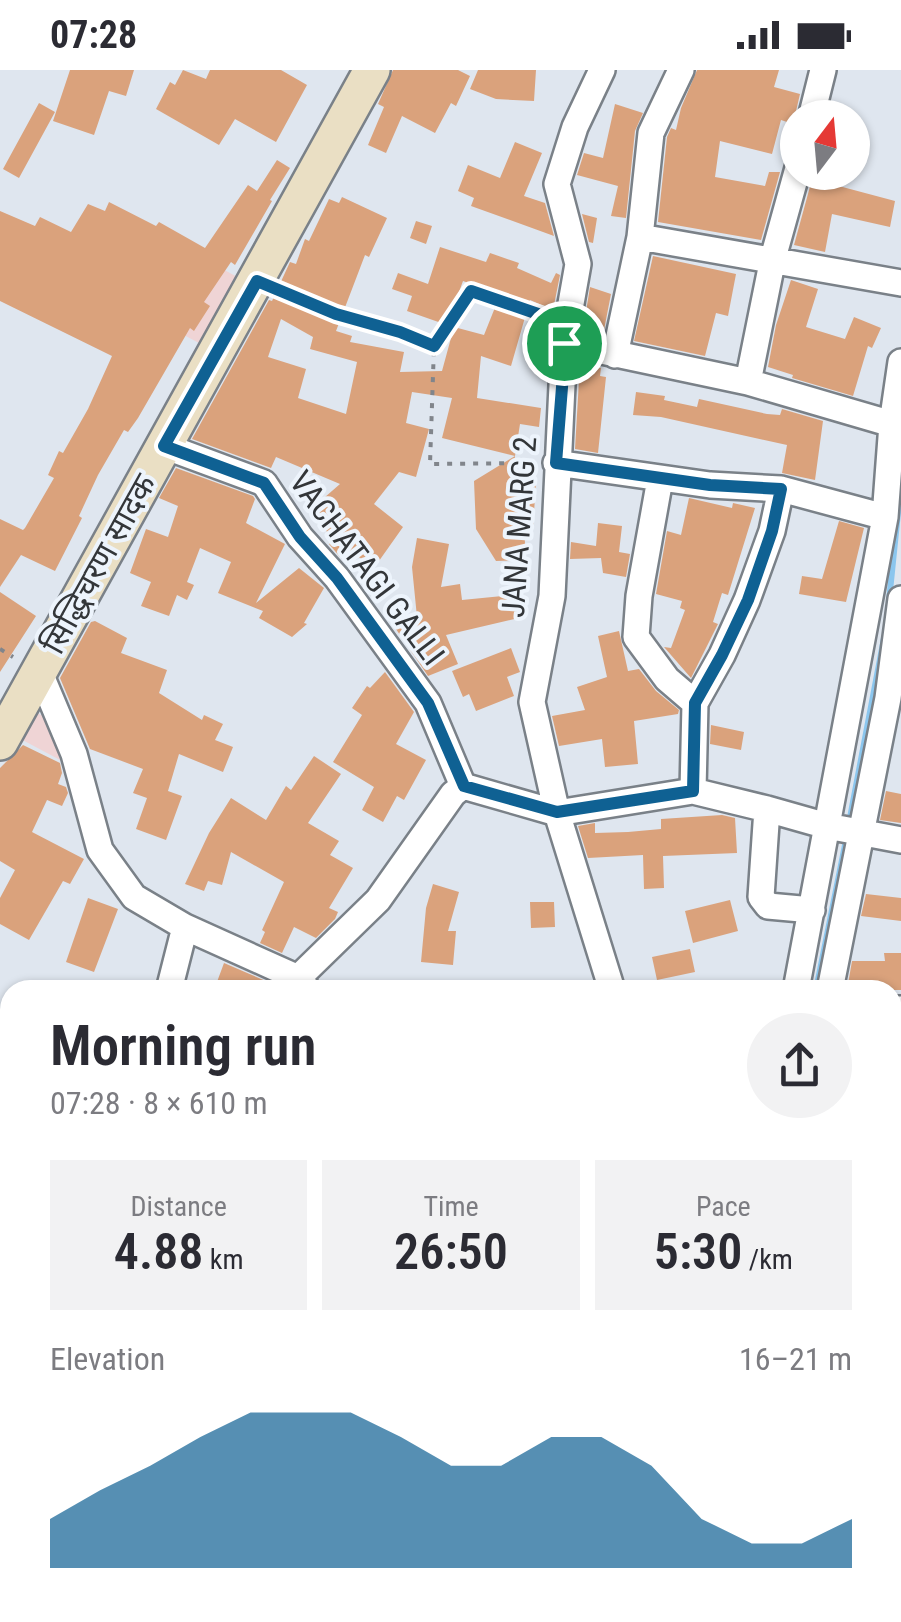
<!DOCTYPE html>
<meta charset="utf-8">
<style>
:root{--surface:#fff;--page:#f2f2f3;--text:#2b2b33;--muted:#7c7c81;--accent:#0f6193}
body{margin:0;font-family:"Roboto Condensed","Noto Sans Devanagari",sans-serif;background:var(--page);color:var(--text);height:100vh;display:flex;flex-direction:column;font-size:38px;white-space:nowrap}
*{box-sizing:border-box;margin:0}
p{font-size:32px;color:var(--muted)}
.icon{flex:none;width:55px;height:55px;fill:none;stroke:currentColor;stroke-width:2;stroke-linecap:round;stroke-linejoin:round}
.map{position:relative;flex:1;overflow:hidden}
.sheet{position:absolute;left:0px;top:910px;width:902px;height:642px;display:flex;flex-direction:column;background:var(--surface);border-radius:30px 30px 0 0;box-shadow:0 2px 8px #0004}
.sheet>*{flex:none}
.needle{width:65px;rotate:16deg}
.controls{position:absolute;left:780px;top:30px;display:grid;gap:20px}
.controls a{display:grid;place-items:center;width:90px;height:90px;border-radius:50%;background:var(--surface);box-shadow:0 2px 8px #0004;font-size:50px}
.pin{position:absolute;display:grid;place-items:center;width:85px;height:85px;color:#fff;margin:-42px;border:5px solid #fff;border-radius:50%;box-shadow:0 2px 10px #0007}
.round{display:grid;place-items:center;flex:none;width:105px;height:105px;border-radius:52px;background:var(--page)}
.overview{display:flex;align-items:center;justify-content:space-between;height:170px;padding:0 50px}
h1{font-size:55px;font-weight:600;line-height:75px}
.stats{display:grid;grid-template-columns:repeat(3,1fr);gap:15px;height:170px;padding:10px 50px}
.stats div{display:grid;align-content:center;border-radius:0px;background:var(--page);text-align:center}
.stats b{font-size:50px;font-weight:600}
.stats small{font-size:28px;font-weight:400}
.stats p{font-size:28px}
.chart{height:280px;padding:20px 50px}
.chart p{display:flex;justify-content:space-between}
.chart svg{width:100%;height:180px;margin-top:10px;fill:var(--accent);opacity:.7}
.status{display:flex;justify-content:space-between;align-items:center;height:70px;padding:0 50px;background:var(--surface);direction:ltr}
.status svg{height:28px;fill:currentColor}
.map>svg:first-child{display:block}
.education{fill:#efd4d5}
.lines{fill:none;stroke-linecap:round;stroke-linejoin:round}
.stream{stroke:#8bc6ee;stroke-width:6}
.canal{stroke:#8bc6ee;stroke-width:22}
.building{fill:#daa27c;fill-rule:evenodd}
.lane-casing{stroke:#7a8188;stroke-width:18}
.street-casing{stroke:#7a8188;stroke-width:30}
.secondary-casing{stroke:#7a8188;stroke-width:40}
.path{stroke:#81858b;stroke-width:4;stroke-dasharray:5 8;stroke-linecap:butt}
.lane{stroke:#fff;stroke-width:12}
.street{stroke:#fff;stroke-width:25}
.secondary{stroke:#eadfc4;stroke-width:35}
.route-casing{stroke:#fff;stroke-width:20}
.route{stroke:#0f6193;stroke-width:12}
.labels{text-anchor:middle;stroke-width:8;stroke-linejoin:round;paint-order:stroke}
.street-label{font-size:32px;fill:#333639;stroke:#edf4fc}
</style>
<div class="status"><b>07:28</b><svg viewBox="0 0 49 12"><path d="M0 12V9h3v3zM5 12V6h3v6zM10 12V3h3v9zM15 12V0h3v12zM26 1h20v11H26zM47 4h2v5h-2z"/></svg></div>
<div class="map">
<svg width="901" height="1552" viewBox="0 0 901 1552">
<rect width="100%" height="100%" fill="#dfe6ef"/>
<path class="education" d="M206,190L252,215L216,282L146,245Z
M28,638L56,653L66,675L62,691L15,666Z"/>
<g class="lines">
<path class="stream" d="M889,531L900,423
M849,753L884,568
M816,920L847,765
M893,1223L901,1239"/>
<path class="canal" d="M900,423L901,413"/>
</g>
<path class="building" d="M70,0H134L126,26L109,21L94,65L53,51Z
M183,0L206,9L210,0H281L307,15L276,72L235,49L219,75L156,39L170,12L175,15Z
M393,0H458L470,6L456,36L451,33L435,63L402,46L386,83L368,75L384,37L378,34Z
M478,0H536L534,31L496,29L470,19Z
M697,0H779L774,17L800,24L793,54L781,50L772,84L720,71L715,107L765,116L769,102H780L761,170L658,152L667,67L671,58L676,60L681,38Z
M39,33L55,42L19,108L3,99Z
M615,34L643,43L635,61L626,148L611,146L618,116L577,105L584,83L603,88Z
M515,72L542,83L524,126L545,133L554,166L471,136L474,128L458,121L468,95L500,108Z
M277,90L290,98L270,130L272,131L235,195L231,192L204,232L210,236L194,261L190,258L138,348L128,362L124,360L98,405L79,446L82,448L55,501L21,485L0,517V449L23,460L25,458L54,408L48,405L59,381L63,383L88,339L112,286L0,231V141L35,156L40,147L71,162L88,134L105,141L109,132L156,156L159,152L205,178L248,115L257,121Z
M814,102H822L820,111L895,131L890,157L832,144L825,182L794,175Z
M342,127L387,148L369,187L365,185L336,261L352,266L350,272L404,282L400,302L442,301L454,257L484,265L494,240L498,224L463,211L447,255L407,241L412,226L392,219L398,203L428,214L440,177L486,192L490,183L519,193L517,198L551,213L556,203L560,205L553,240L530,230L511,296L481,286L477,328L541,338L539,357L520,354L515,386L442,368L452,328L412,322L406,353L429,359L416,407L399,402L374,434L403,457L374,498L349,480L340,487L329,474L334,470L309,441L340,414L276,387L271,398L192,369L269,230L272,231L290,192L296,194L305,169L309,171L329,129L339,133ZM281,249L313,267L310,279L357,292L346,344L298,328L306,299L268,287Z
M582,144L597,148L593,173L589,172Z
M416,151L432,156L426,174L410,168Z
M653,186L736,204L728,246L716,243L705,286L634,271Z
M791,210L818,219L806,257L845,269L854,247L881,258L872,278L868,276L853,326L792,308L793,305L768,297L776,255Z
M590,217L611,224L603,265L583,260Z
M580,293L601,298L600,306L606,307L598,383L575,379Z
M636,322L665,326L664,330L697,337L699,329L767,344L780,345L782,339L823,351L815,410L782,403L787,375L661,347L633,345Z
M515,386L513,406L536,412L533,458L524,456L526,490L496,491L476,459L474,411Z
M176,398L253,426L255,429L246,453L285,474L256,533L299,498L324,518L304,553L307,554L292,567L259,548L263,541L218,523L231,492L200,478L187,512L194,515L187,530L177,525L169,546L141,536L151,512L130,503L146,459L168,467L178,436L159,428Z
M689,428L732,438L733,433L755,438L728,525L722,523L713,552L718,554L691,608L664,577L671,578L685,540L680,538L682,531L656,524L667,461L681,465Z
M839,451L864,458L846,532L799,524L802,506L822,509Z
M598,453L622,456L619,482L630,484L626,507L603,503L601,488L570,489L571,472L596,476Z
M417,468L449,474L441,517L460,514L462,530L512,525L519,548L446,565L458,594L428,606L383,540L417,547L412,497Z
M0,522L36,546L0,602Z
M95,551L127,568L121,583L167,600L159,623L202,650L204,645L223,654L215,670L233,677L223,702L179,684L168,721L182,726L166,770L136,759L147,728L133,723L143,699L90,679L60,608L91,552Z
M619,561L628,601L639,599L656,621L679,640L678,644L634,651L638,694L605,697L602,669L559,676L552,646L585,640L577,617L607,607L598,566Z
M511,578L520,602L507,607L514,626L476,641L469,624L463,627L452,601Z
M385,602L414,642L396,674L426,690L404,730L397,726L383,752L362,740L374,717L333,692L362,645L352,638L367,616L370,618Z
M711,655L744,662L741,680L710,674Z
M23,675L60,693L62,703L58,714L66,717L68,723L62,736L47,730L32,762L84,789L70,814L63,811L29,870L0,854V828L15,800L0,791V698Z
M314,686L341,704L308,753L339,771L330,785L353,798L329,838L338,842L335,849L316,868L294,857L282,883L260,873L265,862L262,860L284,812L231,782L222,815L208,811L204,821L185,814L209,763L231,728L266,750L286,716L291,720Z
M886,721L901,724V753L880,750Z
M722,745L735,748L737,783L663,786L664,818L644,819L643,785L588,788L578,756L595,753V763L628,762L661,759V749Z
M433,814L459,822L448,861H456L453,895L421,892L426,838Z
M866,824L901,828V851L861,846Z
M88,828L118,839L94,902L66,892Z
M730,830L738,861L693,873L685,841Z
M530,832H554L555,857L531,858Z
M690,879L695,902L657,910L652,887Z
M884,883H901V920H847L852,891H885Z
M224,893L268,912L264,920H214Z"/>
<g class="lines">
<g class="lane-casing">
<path id="lane" d="M115,1542L119,1552"/>
</g>
<g class="street-casing">
<path id="street" d="M602,0L575,57L557,114L578,194L564,273L552,526L532,632L557,743L612,920
M811,48L823,0
M640,167L901,213
M564,273L748,312L892,354L885,447L796,920
M615,285L640,167L651,63L681,0
M748,312L773,188L798,98
M892,354L901,292
M164,376L264,413L300,467L337,508L428,633L463,716
M556,393L710,415L781,419L885,447
M660,409L639,526L636,567L667,609L695,633
M781,419L772,461L747,530L722,585L695,633L693,721L767,739L761,827L768,836L812,840
M40,603L74,684L100,780L134,827L185,857L298,908L308,920
M767,739L827,756L901,770
M298,908L378,830L453,724L463,716L557,743L693,721
M169,920L185,857
M830,920L888,628L901,529
M892,939H901
M892,1202L901,1217
M892,1260L901,1274
M892,1422L901,1429
M864,1542L872,1552"/>
</g>
<g class="secondary-casing">
<path id="secondary" d="M0,672L372,0
M892,1082H901
M0,1264L10,1267
M656,1542L659,1552"/>
</g>
<path class="path" d="M280,221L337,244L401,262L434,276L430,394L533,393
M434,276L471,221L544,246
M0,579L13,587"/>
<use href="#lane" class="lane"/>
<use href="#street" class="street"/>
<use href="#secondary" class="secondary"/>
</g>
<g class="lines">
<g class="route-casing">
<path id="route" d="M257,211L336,244L400,262L434,276L471,221L567,254L556,393L710,415L781,419L772,461L748,530L722,585L695,633L693,721L557,742L464,716L428,633L337,508L300,467L264,413L164,376Z"/>
</g>
<use href="#route" class="route"/>
</g>
<g class="labels">
<g class="street-label">
<text transform="translate(519 457) rotate(-86)" y="11">JANA MARG 2</text>
<text transform="translate(99 494) rotate(-61)" y="11">सिद्धिचरण सादक</text>
<text transform="translate(367 498) rotate(53)" y="11">VACHATAGI GALLI</text>
</g>
</g>
</svg>
<div class="controls">
<a><svg class="needle" viewBox="-14 -14 28 28"><path d="M0-13l5 13h-10z" fill="#e53935"/><path d="M0 13l5-13h-10z" fill="#7c7c81"/></svg></a>
</div>
<div class="pin" style="left:564px;top:273px;background:#1e9e55"><svg class="icon" aria-label="arrive" viewBox="0 0 24 24"><path d="M6 21V4h12l-3 4 3 4H6"/></svg></div>
<section class="sheet">
<div class="overview"><div><h1>Morning run</h1><p>07:28 · 8 × 610 m</p></div><a class="round"><svg class="icon" aria-label="share" viewBox="0 0 24 24"><path d="M12 15V3M7 8l5-5 5 5M5 13v7h14v-7"/></svg></a></div>
<div class="stats">
<div><p>Distance</p><b>4.88<small> km</small></b></div>
<div><p>Time</p><b>26:50</b></div>
<div><p>Pace</p><b>5:30<small> /km</small></b></div>
</div>
<div class="chart"><p><span>Elevation</span>16–21 m</p>
<svg viewBox="0 0 160 44" preserveAspectRatio="none"><path d="M0 44V32L10 25L20 19L30 12L40 6L50 6L60 6L70 12L80 19L90 19L100 12L110 12L120 19L130 32L140 38L150 38L160 32V44z"/></svg>
</div>
</section>
</div>
